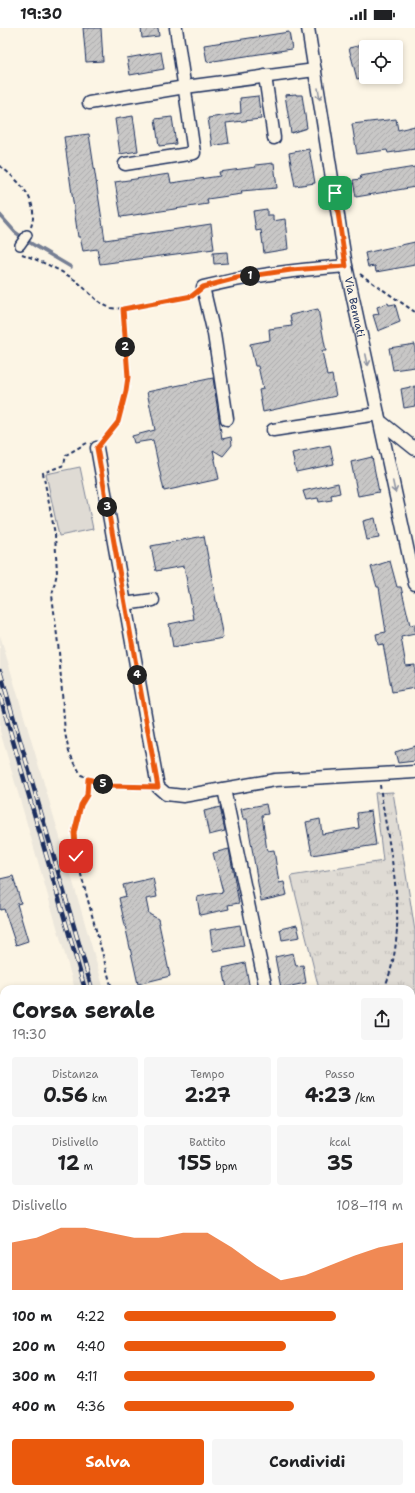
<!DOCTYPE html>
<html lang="it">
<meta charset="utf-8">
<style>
:root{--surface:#fff;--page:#f6f6f6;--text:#202124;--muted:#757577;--accent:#ea580c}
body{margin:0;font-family:"Shantell Sans",sans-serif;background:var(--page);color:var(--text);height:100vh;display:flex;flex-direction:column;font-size:15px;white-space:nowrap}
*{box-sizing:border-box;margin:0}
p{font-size:13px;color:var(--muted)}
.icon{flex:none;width:22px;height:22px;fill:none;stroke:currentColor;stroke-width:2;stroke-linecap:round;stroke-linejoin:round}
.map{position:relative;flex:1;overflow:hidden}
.panel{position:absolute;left:0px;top:957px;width:415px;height:508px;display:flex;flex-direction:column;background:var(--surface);border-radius:12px 12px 0 0;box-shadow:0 2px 6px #0003}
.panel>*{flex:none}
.fabs{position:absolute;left:359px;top:12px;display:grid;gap:8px}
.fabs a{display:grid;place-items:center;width:44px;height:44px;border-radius:4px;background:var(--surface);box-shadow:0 2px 6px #0003;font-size:20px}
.pin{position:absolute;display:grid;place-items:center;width:34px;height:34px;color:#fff;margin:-17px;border-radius:8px;box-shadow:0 2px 6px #0006}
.km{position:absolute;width:20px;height:20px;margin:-10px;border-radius:50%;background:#222;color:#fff;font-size:11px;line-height:20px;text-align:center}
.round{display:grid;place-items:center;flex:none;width:42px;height:42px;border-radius:4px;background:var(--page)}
.overview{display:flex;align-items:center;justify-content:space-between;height:68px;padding:0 12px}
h1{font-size:22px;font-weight:700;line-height:30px}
.stats{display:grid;grid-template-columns:repeat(3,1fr);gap:6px;height:68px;padding:4px 12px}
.stats div{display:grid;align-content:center;border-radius:4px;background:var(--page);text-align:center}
.stats b{font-size:20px;font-weight:700}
.stats small{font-size:11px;font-weight:400}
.stats p{font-size:11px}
.chart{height:112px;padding:8px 12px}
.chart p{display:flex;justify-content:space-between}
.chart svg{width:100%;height:72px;margin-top:4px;fill:var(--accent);opacity:.7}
.primary-button{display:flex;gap:8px;margin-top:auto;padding:8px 12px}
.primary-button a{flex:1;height:46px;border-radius:4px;background:var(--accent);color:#fff;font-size:16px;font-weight:700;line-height:46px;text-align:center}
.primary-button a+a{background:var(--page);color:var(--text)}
ul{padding:0 12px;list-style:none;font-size:13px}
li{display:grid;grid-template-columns:64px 48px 1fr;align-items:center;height:30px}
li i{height:10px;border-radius:5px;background:var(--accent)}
.status{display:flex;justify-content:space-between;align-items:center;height:28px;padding:0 20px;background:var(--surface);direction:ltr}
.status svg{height:11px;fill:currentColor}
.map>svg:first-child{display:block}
.built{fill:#ece7dc}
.grass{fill:url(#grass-tufts);stroke:#7d8599}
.pitch{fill:#dfdbd4;stroke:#7d8599}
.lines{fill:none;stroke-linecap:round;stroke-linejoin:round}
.stream{stroke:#767f94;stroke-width:3.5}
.building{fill:url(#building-hatch);stroke:#1b2f5e}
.service-casing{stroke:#1b2f5e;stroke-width:9}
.pedestrian-casing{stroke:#1b2f5e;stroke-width:12}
.minor-casing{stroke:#1b2f5e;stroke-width:15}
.tertiary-casing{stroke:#1b2f5e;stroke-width:17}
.path{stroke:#1b2f5e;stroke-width:2;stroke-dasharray:4 3;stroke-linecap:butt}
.service{stroke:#fcf5e5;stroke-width:6}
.pedestrian{stroke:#fcf5e5;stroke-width:9}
.minor{stroke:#fcf5e5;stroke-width:12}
.tertiary{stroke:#fcf5e5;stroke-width:14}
.rail-casing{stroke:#1b2f5e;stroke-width:4.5}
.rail{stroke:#fcf5e5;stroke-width:3;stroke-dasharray:9;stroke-linecap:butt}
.oneway{stroke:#8c92a2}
.route-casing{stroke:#fff;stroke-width:8}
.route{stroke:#ea580c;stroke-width:5}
.labels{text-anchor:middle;stroke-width:3;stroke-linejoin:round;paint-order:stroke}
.street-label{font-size:11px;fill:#1b2f5e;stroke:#fcf5e5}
</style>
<div class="status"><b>19:30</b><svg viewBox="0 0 49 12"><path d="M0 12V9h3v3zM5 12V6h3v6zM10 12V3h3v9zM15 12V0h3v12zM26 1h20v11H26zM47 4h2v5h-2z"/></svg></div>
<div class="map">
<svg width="415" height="1465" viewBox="0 0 415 1465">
<defs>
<pattern id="grass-tufts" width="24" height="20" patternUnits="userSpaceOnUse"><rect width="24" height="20" fill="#dfdbd4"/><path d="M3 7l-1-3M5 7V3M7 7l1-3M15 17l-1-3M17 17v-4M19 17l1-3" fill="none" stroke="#bfbcb8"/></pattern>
<pattern id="building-hatch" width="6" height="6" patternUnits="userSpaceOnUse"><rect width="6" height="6" fill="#c8c7c6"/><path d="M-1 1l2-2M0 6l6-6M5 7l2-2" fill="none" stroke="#ababac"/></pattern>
</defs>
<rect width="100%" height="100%" fill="#fcf5e5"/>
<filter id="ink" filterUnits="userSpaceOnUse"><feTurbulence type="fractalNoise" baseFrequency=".025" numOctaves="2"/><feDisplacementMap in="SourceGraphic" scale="8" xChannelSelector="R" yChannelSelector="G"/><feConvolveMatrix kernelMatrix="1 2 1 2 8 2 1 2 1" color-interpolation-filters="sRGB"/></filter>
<g filter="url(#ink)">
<path class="built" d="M0,607L64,823L104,961H75L0,703Z"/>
<path class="grass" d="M393,764L415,903V999L411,1000V961H319L291,848L383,833L375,765Z
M415,1416V1447L411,1449V1417Z
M259,1461H337L326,1465H253L252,1463Z"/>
<path class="pitch" d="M80,439L93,501L59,508L46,446Z"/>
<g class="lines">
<path class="stream" d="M0,187L15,204L27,213L71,239"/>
</g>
<path class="building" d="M83,0H101L103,33L86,34Z
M141,0H158L159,8L142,10Z
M289,4L292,21L207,34L204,17Z
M366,16V49L357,51L349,20Z
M161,24L164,41L130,47L127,30Z
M296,66V67H302L307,100L291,105L285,67Z
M258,68L261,91L226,95L229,115L212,118L208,90L241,85L240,70Z
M133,88L138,123L120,126L115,91Z
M172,89L176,116L159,118L155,91Z
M396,91L398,102L415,98V121L388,125L387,122L357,126L352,96Z
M89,106L105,212L211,196L214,221L100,236L97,221L83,223L80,209H78L64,109Z
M309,121L315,155L295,158L289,125Z
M274,135L277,160L241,163L242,166L207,171L208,176L121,189L115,154L169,146L171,155L220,148L219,144L256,139L255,137Z
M415,139V159L356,169L353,152L361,151L360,148Z
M267,181V187H273V193L285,191L288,221L264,225L261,202L256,203L253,183Z
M415,214V237L376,244L375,238L368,239L365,225Z
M227,224L228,235L214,236L213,225Z
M388,275L389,277L395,276L400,294L378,303L373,287L379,286L377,279Z
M318,281L326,323H322L327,348L332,347L336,368L263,384L259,362L263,361L258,338H255L250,316L270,312L269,301L292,298L290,287Z
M415,316V339L393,342L389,320Z
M213,350L222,411L231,409L232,417L223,428L213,422L219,451L164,463L153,412L134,415L132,408L155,402L147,364Z
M415,358V378L404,380L401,361Z
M330,417L334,436L296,444L292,425Z
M372,429L379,464L358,468L351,434Z
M338,455L340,465L331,467L332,472L319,474L318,470L306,472L303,463Z
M375,490L379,510L367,512L363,493Z
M204,508L223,610L173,619L169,596L194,591L184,538L156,543L151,518Z
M390,533L397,559H401L410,597L415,596V606L401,609L406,638L415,637V660L392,664L383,616L378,617L376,606L386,604L379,559H377L371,539Z
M415,718V733L398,735L395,724Z
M266,776L268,786L262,787L267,823L274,822L279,855L284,854L287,867L261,873L247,791H243L241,781Z
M220,779L225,803L209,807L204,783Z
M371,783L376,817L312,827L306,794L320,791L322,806L359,800L357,785Z
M229,821L239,875L228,877L229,881L200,887L197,869L223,864L213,825Z
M13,848L21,875L17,876L28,913L16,917L4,881L0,882V851Z
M153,850L157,869L146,871L149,886L158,891L170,948L138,956L119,870L126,868L123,857Z
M240,897L244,918L213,923L210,902Z
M297,897L300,909L282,912L280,901Z
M293,925L296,938L303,937L306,955L281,960L275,929Z
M245,935L250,961H227L223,940Z"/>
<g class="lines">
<g class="service-casing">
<path id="service" d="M411,1072L415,1071"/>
</g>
<g class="pedestrian-casing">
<path id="pedestrian" d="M20,217L27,207"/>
</g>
<g class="minor-casing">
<g id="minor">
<path id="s1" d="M308,0L346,238L415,556"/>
<path d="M265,48L274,110"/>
<path d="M89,75L185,59L315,42"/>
<path d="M125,136L194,125L176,0"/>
<path d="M227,391L214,306L203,259C252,247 296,242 346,238"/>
<path d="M380,393L415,421"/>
<path d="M273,402L378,386"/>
<path d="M97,420L158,759L166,766L183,768L275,752L415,744"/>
<path d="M124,576L153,572"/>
<path d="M224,761L266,961"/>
<path d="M0,1102L4,1114"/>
<path d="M411,1263L415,1261"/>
<path d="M0,1367L4,1366"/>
<path d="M106,1461L107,1465"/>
</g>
</g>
<g class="tertiary-casing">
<path id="tertiary" d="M411,1408L415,1407
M212,1465L225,1461"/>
</g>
<path class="path" d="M0,138C19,153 40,172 31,199
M22,226C40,233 59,241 75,252C87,261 96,275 111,280C122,283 181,272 193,267
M360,246L415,284
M104,412L118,394L126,363L127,349L123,281
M87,415L66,427L64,437L43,445L55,506L57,545L52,567L59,624L65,705L69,724L81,747L110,758L147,760
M89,751L87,767L76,791L73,817L112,961
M380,757C388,824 412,895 384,961
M341,1465L342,1461"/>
<use href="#service" class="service"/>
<use href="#pedestrian" class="pedestrian"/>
<use href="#minor" class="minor"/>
<use href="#tertiary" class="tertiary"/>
<g class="rail-casing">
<path id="rail" d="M0,643L92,961
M0,668L85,961
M231,1461L233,1465
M239,1461L240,1465"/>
</g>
<use href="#rail" class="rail"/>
</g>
<defs><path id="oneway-shaft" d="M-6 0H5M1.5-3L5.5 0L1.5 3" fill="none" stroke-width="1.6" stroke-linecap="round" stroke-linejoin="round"/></defs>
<g class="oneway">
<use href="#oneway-shaft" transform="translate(319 66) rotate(81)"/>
<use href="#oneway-shaft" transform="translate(367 332) rotate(78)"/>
<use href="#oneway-shaft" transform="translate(394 459) rotate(78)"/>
</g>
</g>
<g class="lines" filter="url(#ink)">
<g class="route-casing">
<path id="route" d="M76,828L74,805L81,777L87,767L88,751L110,758L158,759L97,420L118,394L126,363L128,349L123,281L192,268L203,259L237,250L291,242L346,238L335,165"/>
</g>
<use href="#route" class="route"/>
</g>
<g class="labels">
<g class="street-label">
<text dy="4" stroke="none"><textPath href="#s1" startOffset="283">Via Bennati</textPath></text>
</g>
</g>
</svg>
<div class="fabs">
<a><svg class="icon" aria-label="locate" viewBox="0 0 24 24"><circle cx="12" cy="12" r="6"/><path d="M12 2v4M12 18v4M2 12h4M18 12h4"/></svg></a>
</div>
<div class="pin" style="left:335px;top:165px;background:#1e9e55"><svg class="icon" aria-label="arrive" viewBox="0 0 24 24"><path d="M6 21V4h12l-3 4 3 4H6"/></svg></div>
<div class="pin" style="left:76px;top:828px;background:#d93025"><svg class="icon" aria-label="check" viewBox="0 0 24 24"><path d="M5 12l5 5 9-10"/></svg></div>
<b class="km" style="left:250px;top:248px">1</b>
<b class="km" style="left:125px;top:319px">2</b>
<b class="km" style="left:107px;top:479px">3</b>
<b class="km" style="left:137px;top:647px">4</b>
<b class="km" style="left:103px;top:756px">5</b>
<section class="panel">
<div class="overview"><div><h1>Corsa serale</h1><p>19:30</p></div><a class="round"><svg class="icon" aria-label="share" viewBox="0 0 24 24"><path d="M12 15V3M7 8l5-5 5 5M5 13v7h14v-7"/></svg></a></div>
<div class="stats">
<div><p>Distanza</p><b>0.56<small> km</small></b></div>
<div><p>Tempo</p><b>2:27</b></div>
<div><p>Passo</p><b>4:23<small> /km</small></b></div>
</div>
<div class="stats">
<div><p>Dislivello</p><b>12<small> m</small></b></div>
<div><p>Battito</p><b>155<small> bpm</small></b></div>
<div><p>kcal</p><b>35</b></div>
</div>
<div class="chart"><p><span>Dislivello</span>108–119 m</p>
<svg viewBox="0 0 160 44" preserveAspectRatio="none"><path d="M0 44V15L10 12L20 6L30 6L40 9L50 12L60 12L70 9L80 9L90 18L100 29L110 38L120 35L130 29L140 23L150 18L160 15V44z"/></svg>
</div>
<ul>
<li><b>100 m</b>4:22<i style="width:76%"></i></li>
<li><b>200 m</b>4:40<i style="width:58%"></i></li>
<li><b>300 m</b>4:11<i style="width:90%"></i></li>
<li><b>400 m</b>4:36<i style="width:61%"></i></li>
</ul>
<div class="primary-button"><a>Salva</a><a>Condividi</a></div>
</section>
</div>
